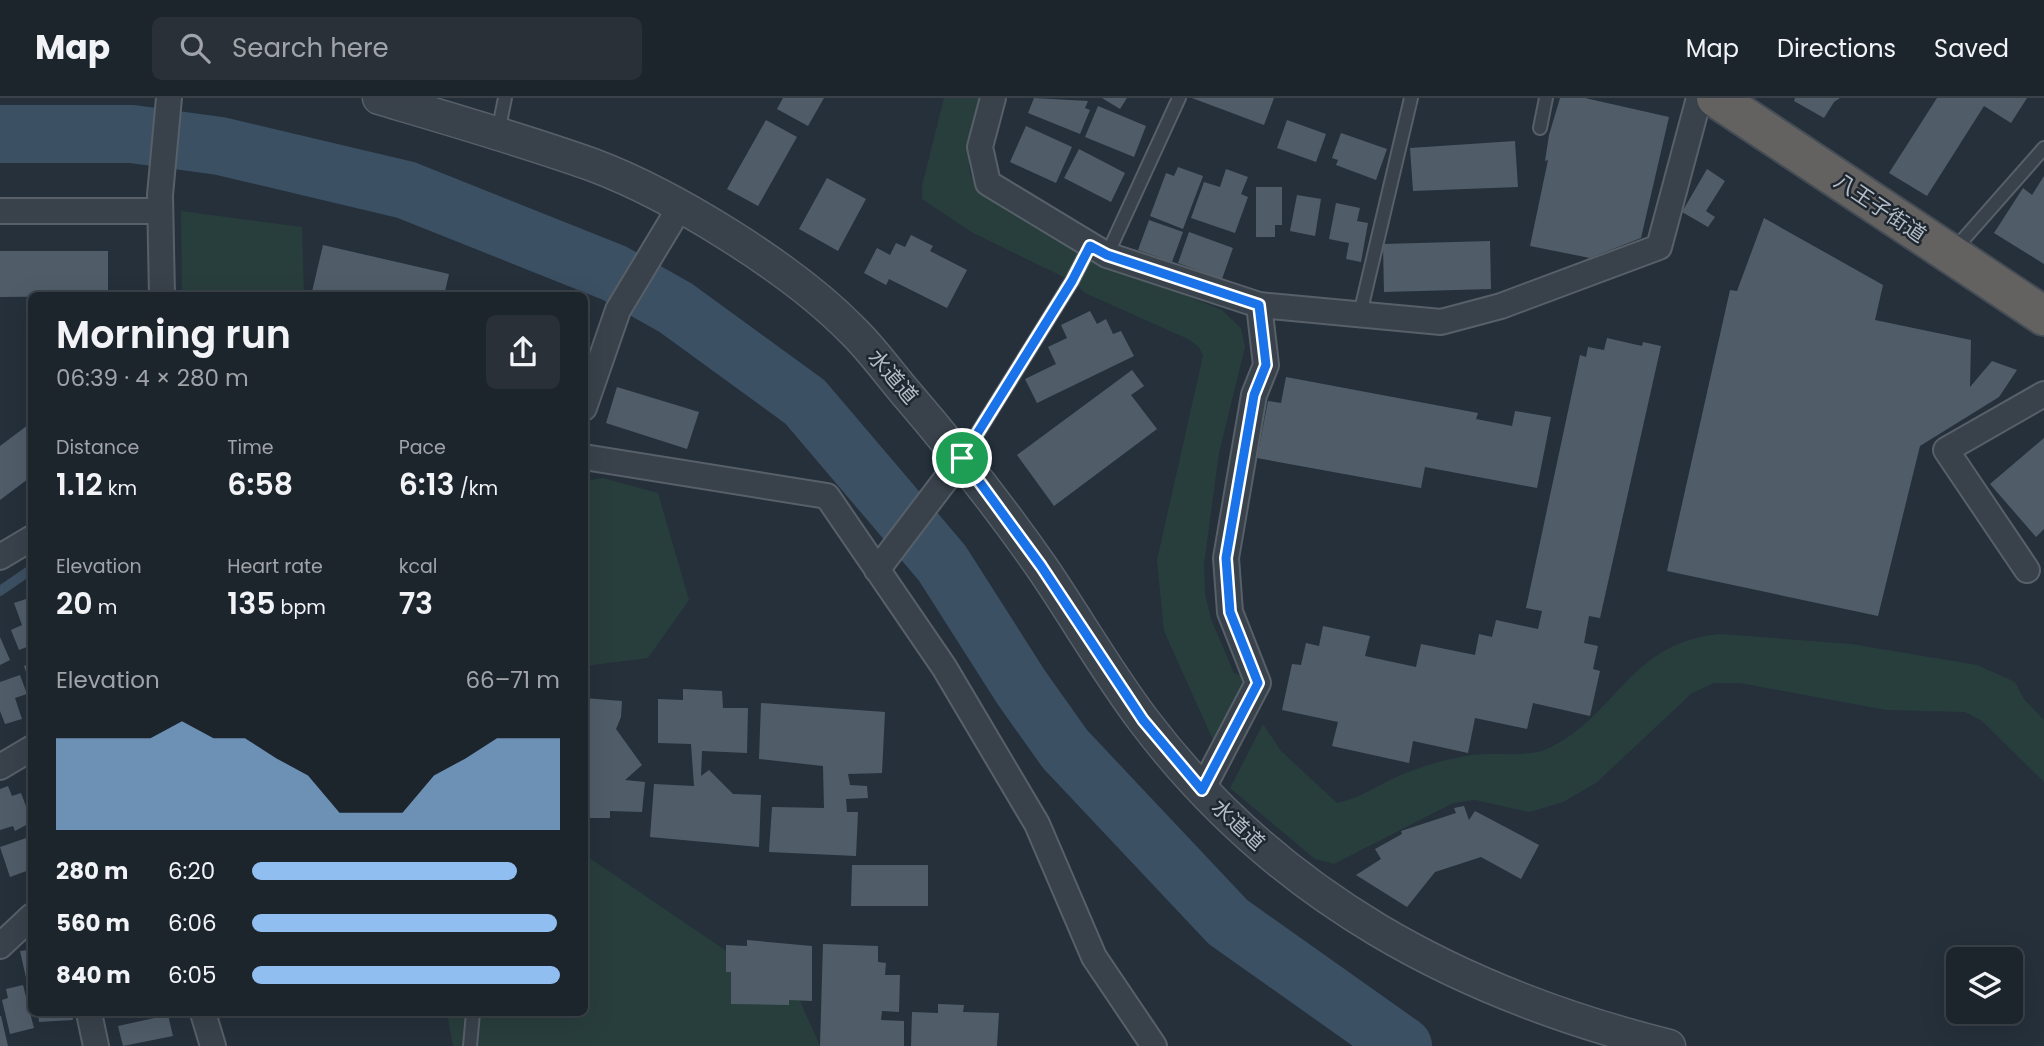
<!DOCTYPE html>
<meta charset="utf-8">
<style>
:root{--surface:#1c242c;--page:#293038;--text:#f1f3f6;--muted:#a0a4a9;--line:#3a4148;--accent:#90bef0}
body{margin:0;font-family:Poppins,"Noto Sans JP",sans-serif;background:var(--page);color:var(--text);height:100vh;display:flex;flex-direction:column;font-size:26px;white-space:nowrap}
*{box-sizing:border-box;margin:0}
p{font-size:23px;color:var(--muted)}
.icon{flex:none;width:38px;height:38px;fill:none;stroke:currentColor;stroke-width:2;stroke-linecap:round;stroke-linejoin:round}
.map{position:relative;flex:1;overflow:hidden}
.panel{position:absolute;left:28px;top:194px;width:560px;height:724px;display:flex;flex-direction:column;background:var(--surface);border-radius:10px;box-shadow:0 7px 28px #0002,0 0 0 2px var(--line)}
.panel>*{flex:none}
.tools{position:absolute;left:1946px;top:849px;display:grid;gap:14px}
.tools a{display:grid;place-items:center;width:77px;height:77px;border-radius:10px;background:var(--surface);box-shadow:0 7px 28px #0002,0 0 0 2px var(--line);font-size:35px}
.pin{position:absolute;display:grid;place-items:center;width:60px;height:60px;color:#fff;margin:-30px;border:4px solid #fff;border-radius:50%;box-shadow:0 2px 7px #0007}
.round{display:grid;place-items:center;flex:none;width:74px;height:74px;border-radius:10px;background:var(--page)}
.summary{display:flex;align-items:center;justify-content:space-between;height:119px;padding:0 28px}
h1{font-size:38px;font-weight:600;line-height:52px}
.stats{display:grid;grid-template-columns:repeat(3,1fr);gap:10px;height:119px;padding:7px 28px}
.stats div{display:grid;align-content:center}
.stats b{font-size:30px;font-weight:600}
.stats small{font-size:19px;font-weight:400}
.stats p{font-size:19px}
.chart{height:196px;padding:14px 28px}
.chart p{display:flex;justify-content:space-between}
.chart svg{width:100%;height:126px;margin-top:7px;fill:var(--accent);opacity:.7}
ul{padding:0 28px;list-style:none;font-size:23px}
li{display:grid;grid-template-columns:112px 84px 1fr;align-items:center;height:52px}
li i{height:18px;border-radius:9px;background:var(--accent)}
header{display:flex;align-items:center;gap:42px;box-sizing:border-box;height:98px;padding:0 35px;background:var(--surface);border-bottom:2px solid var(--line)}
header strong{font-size:33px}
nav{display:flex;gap:38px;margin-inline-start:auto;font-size:24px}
.search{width:490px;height:63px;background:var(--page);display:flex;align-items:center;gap:18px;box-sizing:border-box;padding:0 24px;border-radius:10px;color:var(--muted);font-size:26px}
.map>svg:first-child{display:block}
.green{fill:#283e3d}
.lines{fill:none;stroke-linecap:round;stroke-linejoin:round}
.stream{stroke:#3c5063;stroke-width:10}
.river{stroke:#3c5063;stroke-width:58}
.building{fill:#505d69}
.service-casing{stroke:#576069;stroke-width:16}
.minor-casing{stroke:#576069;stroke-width:28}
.tertiary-casing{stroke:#576069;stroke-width:35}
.trunk-casing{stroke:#444d56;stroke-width:42}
.service{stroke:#39424b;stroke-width:12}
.minor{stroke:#39424b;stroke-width:24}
.tertiary{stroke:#39424b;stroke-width:32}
.trunk{stroke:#646260;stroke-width:38}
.route-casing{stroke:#fff;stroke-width:14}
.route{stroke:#1a73e8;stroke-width:9}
.labels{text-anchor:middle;stroke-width:5;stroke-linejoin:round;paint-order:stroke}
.street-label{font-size:21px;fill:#b4bdc7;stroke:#1e2730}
</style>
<header>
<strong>Map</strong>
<div class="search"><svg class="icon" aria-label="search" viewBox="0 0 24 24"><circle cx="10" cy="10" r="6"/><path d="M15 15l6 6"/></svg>Search here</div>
<nav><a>Map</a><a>Directions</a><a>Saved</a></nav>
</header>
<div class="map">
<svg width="2044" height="948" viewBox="0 0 2044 948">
<rect width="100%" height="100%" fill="#25303b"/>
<path class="green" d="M944,0H988L969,65L970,76L979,90L1086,158L1222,212L1241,230L1245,249L1219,355L1204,466L1205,496L1211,521L1234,575L1246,579L1213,642L1164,533L1157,462L1203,258L1199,249L1188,241L1085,195L1072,183L973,135L922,101V88Z
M181,113L302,129L304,198H182Z
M603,380L658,395L689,502L648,560L585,568V383Z
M1720,536L1851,546L1977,567L2015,584L2024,601L2044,622V684L1981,622L1965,614L1886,612L1740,585H1714L1692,595L1596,685L1563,704L1530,714L1475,702L1453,705L1334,766L1315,761L1230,690L1263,626L1281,653L1337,705C1356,701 1369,693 1386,684C1413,670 1442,662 1472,657C1495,654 1526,660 1547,651C1617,619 1629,544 1720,536Z
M585,757L800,903L820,948H453L447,915H584Z"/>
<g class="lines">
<path class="stream" d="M0,493L32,471"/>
<path class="river" d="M0,36H132L220,48L406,92L614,175L676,210L805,304L942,465L1021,589L1065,651L1228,824L1403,948"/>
</g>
<path class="building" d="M783,0H824L808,28L777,11Z
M1034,0L1088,3L1085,10L1090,12L1080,36L1028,15Z
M1102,0H1127L1120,11Z
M1192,0H1274L1264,27Z
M1560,0H1585L1669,19L1641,140L1590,160L1530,148L1548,62L1545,63L1549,37Z
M1795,0H1840L1834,4L1824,20L1794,3Z
M1937,0H2027L2011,25L1984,8L1927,98L1889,75Z
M1098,8L1146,28L1134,59L1085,39Z
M766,22L797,39L758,108L727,91Z
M1287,22L1326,36L1316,64L1277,50Z
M1026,28L1072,49L1056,85L1010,64Z
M1341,35L1387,51L1376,82L1336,67L1338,62L1332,60Z
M1515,43L1518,89L1413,93L1410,50Z
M1079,51L1125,75L1111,104L1064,80Z
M1178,69L1203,78L1183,131L1150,118L1166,75L1174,78Z
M1226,71L1248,79L1241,96L1248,99L1235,135L1191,120L1204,84L1220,89Z
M1707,71L1725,83L1706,113L1715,119L1708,129L1682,114Z
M2044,78V166L1994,135L2023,90L2032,97Z
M827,80L866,101L838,153L799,131Z
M1256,89H1282V127H1275V139H1256Z
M1297,97L1321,101L1315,138L1290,133Z
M1336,105L1360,110L1357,123L1368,125L1361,164L1346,161L1349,145L1329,141Z
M1764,120L1883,187L1875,222L1971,242L1970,289L1992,263L2017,272L1999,299L1920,348L1878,518L1667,473L1730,192L1737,193Z
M1149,122L1183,134L1172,164L1138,152Z
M1189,134L1233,150L1222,181L1178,165Z
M911,137L933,148L930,153L967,172L947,210L889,181L886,187L864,175L877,150L890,157L896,145L905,149Z
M1490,143L1491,191L1384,194L1383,146Z
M323,147L449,176L444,198H311Z
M0,153H108V198L0,199Z
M1090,213L1097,226L1106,221L1113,236L1121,233L1134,258L1037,305L1025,281L1056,266L1048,249L1067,240L1061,227Z
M1607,240L1642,248L1643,244L1661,248L1600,520L1589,518L1584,545L1598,548L1593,571L1600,573L1590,618L1533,605L1527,631L1475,620L1468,655L1413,643L1409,665L1332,648L1338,624L1282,612L1292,566L1301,567L1306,545L1319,548L1323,528L1370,538L1365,558L1416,569L1421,546L1475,557L1479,536L1492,539L1496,522L1538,531L1542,513L1526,510L1580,257L1586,259L1588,249L1604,252Z
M1132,272L1144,288L1131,297L1157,331L1054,408L1017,357Z
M1286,279L1478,315L1476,321L1512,328L1515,313L1551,319L1537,390L1425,369L1421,390L1257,360L1268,303L1281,305Z
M617,289L699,314L687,351L606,325Z
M28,327L32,332V378L0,402V348Z
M2044,340V431L2036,439L1990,386Z
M32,499V547L19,552L11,532L22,527L14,505Z
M0,539L10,562L0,567Z
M32,565V589H31L24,568Z
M20,577L27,596L15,600L22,621L5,626L0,613V584Z
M683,591L722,593L723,610H748L747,655L702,653L701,678L709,672L733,696L761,697L759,749L650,739L654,686L694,688L691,646L658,645V601L683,602Z
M584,600L622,603L621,619L616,631L642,667L625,682L645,684L642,714L610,713V720H589L584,713Z
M761,605L885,614L882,675L848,676L850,687L867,688L868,700L846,701L847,714H858L856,758L769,754L772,709L824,710L823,668L759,661Z
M8,688L12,698L21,695L32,724L15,733L13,728L0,732V691Z
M1464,708L1469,722L1475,713L1539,747L1521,781L1481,759L1435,774L1407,809L1356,777L1381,761L1375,751L1402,736L1401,733L1456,715L1454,710Z
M32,738V771L10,779L0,749Z
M852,767H928V808H851Z
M32,840V883L27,884L20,853L28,852L26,845Z
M747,842L812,848V903L789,902V907L731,906V874H726V847L747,848Z
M823,846L878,848V864L886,865L885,877H900L899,914L882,913L881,922L904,923V948H820Z
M23,887L34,930L10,936L2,902L8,900L6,891Z
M938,906L964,907L963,914L999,915L997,948H911L912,914L938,915Z
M38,915H72L73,922L39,924Z
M115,915H132V916L116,920Z
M168,917L173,938L123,948L118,928Z
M0,918H1L8,948H0Z"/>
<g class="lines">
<g class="service-casing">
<path id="service" d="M1540,30L1546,0
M498,34L505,0
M1954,152L2044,50
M1107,157L1179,0
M1360,216L1411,0
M962,360L1072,183L1090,148
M470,948L473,915"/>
</g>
<g class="minor-casing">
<path id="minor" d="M993,0L980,49L988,85L1107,157L1259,207L1441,224L1501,208L1659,149L1699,0
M0,113H159
M162,198L160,97L169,0
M584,310L618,212L680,109
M584,359L827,398L944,569L1037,726L1094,859L1154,948
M0,459L32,440
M877,472L962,360
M2027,472L1946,352L2044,296
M0,669L32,650
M1202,692L1258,585L1230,514L1226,460L1254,297L1266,267L1259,207
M0,848L32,818
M89,915L96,948
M203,915L213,948"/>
</g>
<g class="tertiary-casing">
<path id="tertiary" d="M379,0C450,21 523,42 593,67C673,97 791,170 851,231C871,250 887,273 905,294C954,351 1000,409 1043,471C1077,521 1107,574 1144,623C1277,799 1458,895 1669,948"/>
</g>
<g class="trunk-casing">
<path id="trunk" d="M1716,0L2044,218"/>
</g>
<use href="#service" class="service"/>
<use href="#minor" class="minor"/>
<use href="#tertiary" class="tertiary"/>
<use href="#trunk" class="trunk"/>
</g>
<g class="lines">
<g class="route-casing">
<path id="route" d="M1090,148L1107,157L1259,207L1266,267L1254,297L1226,460L1230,514L1258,585L1202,692L1143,622L1041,468L962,360L1072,183Z"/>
</g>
<use href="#route" class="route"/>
</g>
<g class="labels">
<g class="street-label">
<text transform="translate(1880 110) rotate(34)" y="7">八王子街道</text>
<text transform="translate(893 279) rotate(49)" y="7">水道道</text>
<text transform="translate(1238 727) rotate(43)" y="7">水道道</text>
</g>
</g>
</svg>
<div class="tools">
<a><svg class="icon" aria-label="layers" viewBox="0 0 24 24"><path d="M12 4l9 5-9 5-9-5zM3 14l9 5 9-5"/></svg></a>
</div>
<div class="pin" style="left:962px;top:360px;background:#1e9e55"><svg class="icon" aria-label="arrive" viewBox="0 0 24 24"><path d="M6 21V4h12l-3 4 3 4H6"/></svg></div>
<section class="panel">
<div class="summary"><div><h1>Morning run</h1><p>06:39 · 4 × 280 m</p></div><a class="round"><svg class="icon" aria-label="share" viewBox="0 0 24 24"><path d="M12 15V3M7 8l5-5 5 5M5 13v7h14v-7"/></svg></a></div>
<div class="stats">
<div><p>Distance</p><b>1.12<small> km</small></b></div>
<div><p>Time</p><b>6:58</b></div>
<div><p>Pace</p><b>6:13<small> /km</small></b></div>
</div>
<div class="stats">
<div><p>Elevation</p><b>20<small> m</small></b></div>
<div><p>Heart rate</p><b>135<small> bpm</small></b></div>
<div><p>kcal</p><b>73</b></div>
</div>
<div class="chart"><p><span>Elevation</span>66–71 m</p>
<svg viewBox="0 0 160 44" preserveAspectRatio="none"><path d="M0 44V12L10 12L20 12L30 12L40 6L50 12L60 12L70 19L80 25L90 38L100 38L110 38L120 25L130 19L140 12L150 12L160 12V44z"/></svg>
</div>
<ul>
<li><b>280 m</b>6:20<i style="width:86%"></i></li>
<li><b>560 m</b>6:06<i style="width:99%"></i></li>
<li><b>840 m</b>6:05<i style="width:100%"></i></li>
</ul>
</section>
</div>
